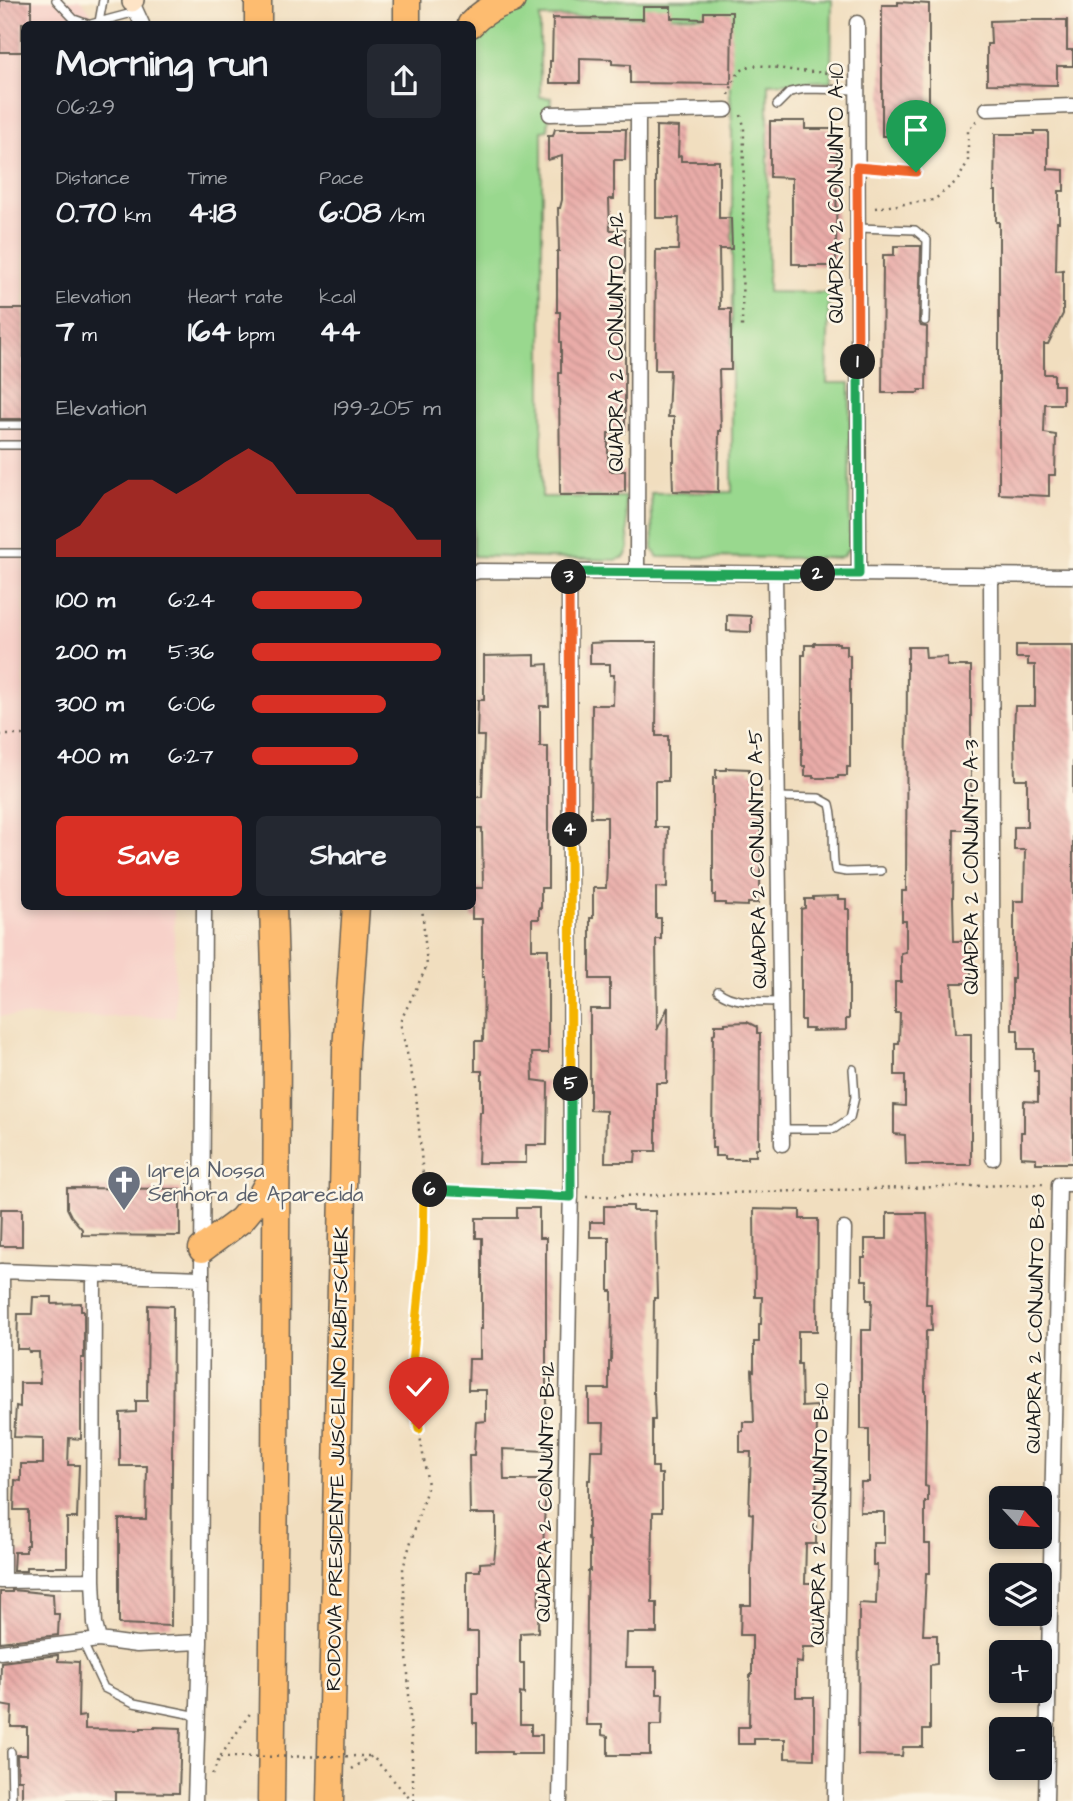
<!DOCTYPE html>
<meta charset="utf-8">
<style>
:root{--surface:#171b24;--page:#242831;--text:#f1f3f6;--muted:#9ea1a6;--accent:#d93025}
body{margin:0;font-family:"Architects Daughter",sans-serif;background:var(--page);color:var(--text);height:100vh;display:flex;flex-direction:column;font-size:26px;white-space:nowrap}
*{box-sizing:border-box;margin:0}
p{font-size:23px;color:var(--muted)}
.icon{flex:none;width:38px;height:38px;fill:none;stroke:currentColor;stroke-width:2;stroke-linecap:round;stroke-linejoin:round}
.map{position:relative;flex:1;overflow:hidden}
.panel{position:absolute;left:21px;top:21px;width:455px;height:889px;display:flex;flex-direction:column;background:var(--surface);border-radius:10px;box-shadow:0 4px 10px #0003}
.panel>*{flex:none}
.needle{width:46px;rotate:116deg}
.buttons{position:absolute;left:989px;top:1486px;display:grid;gap:14px}
.buttons a{display:grid;place-items:center;width:63px;height:63px;border-radius:10px;background:var(--surface);box-shadow:0 4px 10px #0003;font-size:35px}
.pin{position:absolute;display:grid;place-items:center;width:60px;height:60px;color:#fff;margin:-72px -30px;border-radius:50% 50% 50% 0;rotate:-45deg;box-shadow:0 0 7px #0007}
.pin .icon{rotate:45deg}
.km{position:absolute;width:35px;height:35px;margin:-18px;border-radius:50%;background:#222;color:#fff;font-size:19px;line-height:35px;text-align:center}
.round{display:grid;place-items:center;flex:none;width:74px;height:74px;border-radius:10px;background:var(--page)}
.headline{display:flex;align-items:center;justify-content:space-between;height:119px;padding:0 35px}
h1{font-size:38px;font-weight:700;line-height:52px}
.figures{display:grid;grid-template-columns:repeat(3,1fr);gap:10px;height:119px;padding:7px 35px}
.figures div{display:grid;align-content:center}
.figures b{font-size:30px;font-weight:700}
.figures small{font-size:19px;font-weight:400}
.figures p{font-size:19px}
.chart{height:196px;padding:14px 35px}
.chart p{display:flex;justify-content:space-between}
.chart svg{width:100%;height:126px;margin-top:7px;fill:var(--accent);opacity:.7}
.primary-button{display:flex;gap:14px;margin-top:auto;padding:14px 35px}
.primary-button a{flex:1;height:80px;border-radius:10px;background:var(--accent);color:#fff;font-size:28px;font-weight:700;line-height:80px;text-align:center}
.primary-button a+a{background:var(--page);color:var(--text)}
ul{padding:0 35px;list-style:none;font-size:23px}
li{display:grid;grid-template-columns:112px 84px 1fr;align-items:center;height:52px}
li i{height:18px;border-radius:9px;background:var(--accent)}
.map>svg:first-child{display:block}
.built{fill:#f7d1c9}
.grass{fill:#99d88e;stroke:#5a7a55;stroke-width:2}
.building{fill:url(#building-back-hatch)}
.lines{fill:none;stroke-linecap:round;stroke-linejoin:round}
.lane-casing{stroke:#676055;stroke-width:10}
.street-casing{stroke:#676055;stroke-width:17}
.secondary-casing{stroke:#676055;stroke-width:22}
.highway-casing{stroke:#676055;stroke-width:29}
.path{stroke:#676055;stroke-width:2.5;stroke-dasharray:2 5;stroke-linecap:butt}
.lane{stroke:#fff;stroke-width:7}
.street{stroke:#fff;stroke-width:14}
.secondary{stroke:#fee4c6;stroke-width:19}
.highway{stroke:#fdbc70;stroke-width:26}
.path-bridge{stroke:#676055;stroke-width:2.5;stroke-dasharray:2 5;stroke-linecap:butt}
.split-1-casing{stroke:#fff;stroke-width:14}
.split-2-casing{stroke:#fff;stroke-width:14}
.split-3-casing{stroke:#fff;stroke-width:14}
.split-4-casing{stroke:#fff;stroke-width:14}
.split-5-casing{stroke:#fff;stroke-width:14}
.split-6-casing{stroke:#fff;stroke-width:14}
.split-7-casing{stroke:#fff;stroke-width:14}
.split-1{stroke:#f0652b;stroke-width:9}
.split-2{stroke:#22a559;stroke-width:9}
.split-3{stroke:#22a559;stroke-width:9}
.split-4{stroke:#f0652b;stroke-width:9}
.split-5{stroke:#f5b400;stroke-width:9}
.split-6{stroke:#22a559;stroke-width:9}
.split-7{stroke:#f5b400;stroke-width:9}
.labels{text-anchor:middle;stroke-width:5;stroke-linejoin:round;paint-order:stroke}
.street-label{font-size:21px;fill:#1c1c1c;stroke:#fcf5e5}
.worship-label{font-size:21px;fill:#5b616d;stroke:#fcf5e5;text-anchor:start}
</style>
<div class="map">
<svg width="1073" height="1801" viewBox="0 0 1073 1801">
<defs>
<pattern id="building-back-hatch" width="6" height="6" patternUnits="userSpaceOnUse" patternTransform="scale(1.75)"><rect width="6" height="6" fill="#e9aca8"/><path d="M-1 5l2 2M0 0l6 6M5-1l2 2" fill="none" stroke="#c79390"/></pattern>
</defs>
<rect width="100%" height="100%" fill="#fcf5e5"/>
<filter id="ink" filterUnits="userSpaceOnUse"><feTurbulence type="fractalNoise" baseFrequency=".0143" numOctaves="2"/><feDisplacementMap in="SourceGraphic" scale="14" xChannelSelector="R" yChannelSelector="G"/><feConvolveMatrix kernelMatrix="1 2 1 2 8 2 1 2 1" color-interpolation-filters="sRGB"/></filter>
<filter id="wash" filterUnits="userSpaceOnUse"><feTurbulence type="fractalNoise" baseFrequency=".00686" numOctaves="4" result="noise"/><feDisplacementMap in="SourceGraphic" scale="28" xChannelSelector="R" yChannelSelector="G"/><feGaussianBlur stdDeviation="1.57" result="paint"/><feColorMatrix in="noise" values="0 0 0 0 0 0 0 0 0 0 0 0 0 0 0 0 0 1.4 0 .05"/><feComposite in="paint" operator="in"/></filter>
<g filter="url(#wash)">
<rect width="100%" height="100%" fill="#f1debf"/>
<path class="built" d="M0,0H82L98,24H24V906L174,907L175,1017L0,1016Z"/>
<path class="grass" d="M536,0H832L831,81L768,83V292L829,293L827,383H850L849,548L843,556L838,558L658,557L653,550L651,493L732,492V123L725,16L540,17V97L551,98L548,130L542,131V497H625L629,548L625,557L616,560L473,556V36L511,8Z"/>
<g id="blocks">
<path class="building" d="M0,0L31,1V23H22V52H0Z
M898,2L929,4V137L913,136V139H898V136H882V5H898Z
M643,7H671V18L704,19V12H732L731,84L630,83V65L612,64V59L580,58V83H550V61H552L553,18L643,19Z
M1021,20H1067V50H1073V66H1057V85L987,84V44H991L990,21Z
M770,121H805V129H837L836,266H800V264H792V178L770,177Z
M656,126L679,127L678,157L681,156V161H719V218H731L732,249H719L720,309H731V370H719L721,431H719L718,492L673,491L672,461H674V417H668L670,370H655L656,250H678L679,218H656Z
M555,129H626L625,160H614V199H609L610,230H625V433H608V464H610V471H625V491L619,492V495H560L559,373H561V342H560V312H557V251H559L558,208H560L562,200V156L548,160V136H553Z
M1034,131H1048V169L1064,170V191H1059V222H1057L1056,271L1063,270V314L1048,344H1044V374H1054V385H1063V404H1045L1044,433L1056,435L1055,475H1049V496L999,494V222H996V191H994L995,134H1034Z
M894,246H921L919,321L921,326L927,327L926,390H919L918,393H882L883,255H894Z
M0,309H24V419H0Z
M727,615L751,616V632L727,631Z
M610,642H657L656,736H668V781H655V827H668L667,888L656,887V918H661V939H656L657,1030L668,1007L667,1083H656V1151H636L635,1162H605L606,1111L590,1110V1009H610V979H590V918H593V888H606L607,861V817H591L592,705H613L614,675H610V664H590V643Z
M814,643H839V645H847V655H850V767H847V776H838V778H813V776H805V766H802V655H805V645H814Z
M1016,645H1073V1163H1036V1158L1021,1157V1132H1024V1101L1038,1102V1071H1034V1049H1018V1030H1012V979H1014V901H1024L1025,850H1014V827H1027V779H1015L1014,735L1015,706H1035V665H1028V658H1016Z
M908,647H925L926,658L947,657V666H971V830H954L953,900L954,941H971V983H952L955,1034H971V1165H906L905,1135L894,1134V1105L905,1106V1075H895V1043H899L900,1013H895V982H901V953L906,952V921H902V891H906L907,658H908Z
M535,655V665L548,664L549,706H540V747H548V888H541V909L539,908V919H532V949H548V1053H532L533,1080L548,1082L547,1145H526V1163H478L480,1112H482V1071H475V1041H483L484,977H482V919H472V888H483L482,828H475V797H482L484,736H477L478,700H484V656Z
M726,768L749,769V772H758V779H761L760,895H758V903H748V906L725,905V903H715V895H713V778H716V770H726Z
M838,896V899H846V909H849V1019H846V1030L812,1031L813,1029H804V1020H801V909L805,908V899H813V897Z
M747,1022L757,1027V1033H760L759,1148H756V1156H747V1159H725V1156H715V1148H712L713,1034L715,1033V1025H725V1023Z
M67,1188L180,1189V1236L82,1235V1229L71,1216L67,1208Z
M604,1206H633V1211H655L657,1298H654L653,1393H654L655,1420H652V1467H658V1474H662V1512H653L652,1603H657V1633H627L626,1667H655V1670H657V1694H663L662,1725H650V1755H608V1736L602,1735V1725H586L587,1602L588,1571H590V1541L588,1540V1480H590L591,1450H603L604,1423H589V1389H609V1362H611L612,1298V1291H609V1237H590V1222H604Z
M517,1208H539V1238H546V1451L503,1449L504,1480H546L543,1549H541L542,1586H539L538,1632L520,1633V1663H524V1694L520,1693V1724H531V1735H542V1754H511V1752H477V1723H473V1693H478V1632H467V1571H480V1563L494,1562L496,1541V1514H470L469,1455H474L476,1422L486,1421V1390H468L469,1359H480V1329H482V1238H476V1218H517Z
M1,1209H22V1246H0Z
M754,1209L800,1210V1219H818L817,1331H798V1364H801L802,1407L817,1406L816,1544H806L805,1583H815V1647H803L802,1663L796,1662V1697H814V1759L785,1758V1739H754V1744H738V1727H749L750,1675H752V1635H740L741,1605H751V1575L753,1514L749,1513L751,1452H740V1431H743V1422H754L752,1370L754,1371V1342H759V1324H761L762,1297H755Z
M887,1213H927L928,1242L926,1304H931L932,1331H926L925,1391H926V1424L925,1486L928,1487V1502H925V1544H930V1573H926L923,1635H937V1664L930,1665V1730H923V1747H903L902,1756L858,1755L859,1603L876,1604L877,1565H873V1543H884V1512H860L861,1482H869V1429H861V1330H871L872,1300H867V1280H862V1258H865V1239H887Z
M33,1297H52V1304L81,1303V1311H84V1358H81V1439L69,1438L68,1465H79L77,1518H67V1567H26V1571H13L14,1552H26V1545H28V1510H14L15,1480L21,1481V1464H43V1438L14,1437L16,1406L20,1407V1383H40L39,1352H29L28,1349H17L18,1314H32Z
M148,1305L173,1306L171,1626L119,1624V1519H146L147,1466H120V1413L136,1412V1401H147Z
M12,1590L53,1594L54,1614H59L58,1635L0,1642V1592H12Z
M58,1655V1661L79,1662L78,1717L85,1716V1729L141,1730V1728H155V1727L181,1728L179,1793L115,1792V1801H22V1780H18L17,1755H27V1727H11L12,1707L0,1705L1,1662Z"/>
</g>
</g>
<g filter="url(#ink)">
<use href="#blocks" fill-opacity="0" stroke="#676055" stroke-width="2"/>
<g class="lines">
<g class="lane-casing">
<path id="lane" d="M56,0L74,19L88,24
M99,22L103,0
M91,24L136,12
M777,105L790,92L805,89L857,90
M858,167L916,172
M858,228L915,230L927,240L925,321
M0,425H24
M0,445H24
M0,553H24
M778,797L819,798L830,804C836,825 831,847 835,870L846,872L881,871
M718,991C734,1004 760,1001 780,1002
M782,1129H834L850,1118L855,1097L853,1069
M424,1189L571,1197
M83,1643L104,1688L134,1703L198,1716
M11,1752L12,1801"/>
</g>
<g class="street-casing">
<path id="street" d="M131,0L142,24
M857,23L859,574
M987,109L1073,106
M550,114L726,110
M637,572L638,112
M472,573L479,571L1073,576
M775,574L782,1144
M991,575L993,1158
M0,1271L202,1278
M2,1271L3,1581
M94,1275L93,1580L95,1624L99,1640L137,1645L200,1642
M0,1581L93,1580
M0,1652L99,1640
M195,1801L200,1642L204,906
M560,1801L571,1184L569,572
M835,1801L844,1229
M1046,1801L1059,1184H1073"/>
</g>
<g class="secondary-casing">
<path id="secondary" d="M132,2L134,0"/>
</g>
<g class="highway-casing">
<path id="highway" d="M258,0V24
M407,0V24
M471,24C482,12 496,5 512,0
M202,1249L241,1220L260,1197L276,1168
M271,1801L275,1482L277,1036L273,906
M330,1801L346,1050L356,906"/>
</g>
<path class="path" d="M729,95C739,55 759,66 791,70C804,72 818,72 831,73V79
M741,115L744,126L742,328
M875,208L934,200L958,180L968,161V130L978,119
M0,735H24
M422,906L427,966L400,1022L416,1093L423,1177
M586,1197L1045,1184
M352,1769L372,1756L412,1801
M212,1775L220,1757L251,1712
M414,1801L403,1568L428,1485L410,1374L423,1251V1201"/>
<use href="#lane" class="lane"/>
<use href="#street" class="street"/>
<use href="#secondary" class="secondary"/>
<use href="#highway" class="highway"/>
<path class="path-bridge" d="M220,1757L372,1756"/>
</g>
</g>
<g class="lines" filter="url(#ink)">
<g class="split-1-casing">
<path id="split-1" d="M858,362L857,167L916,172"/>
</g>
<g class="split-2-casing">
<path id="split-2" d="M818,574H859L858,362"/>
</g>
<g class="split-3-casing">
<path id="split-3" d="M569,577V572L818,574"/>
</g>
<g class="split-4-casing">
<path id="split-4" d="M569,577L570,830"/>
</g>
<g class="split-5-casing">
<path id="split-5" d="M570,830L571,1084"/>
</g>
<g class="split-6-casing">
<path id="split-6" d="M430,1190L571,1197V1084"/>
</g>
<g class="split-7-casing">
<path id="split-7" d="M419,1429L411,1374L423,1251L424,1189L430,1190"/>
</g>
<use href="#split-1" class="split-1"/>
<use href="#split-2" class="split-2"/>
<use href="#split-3" class="split-3"/>
<use href="#split-4" class="split-4"/>
<use href="#split-5" class="split-5"/>
<use href="#split-6" class="split-6"/>
<use href="#split-7" class="split-7"/>
</g>
<defs>
<g id="church-pin" transform="scale(1.75)"><path d="M0 17L-7.5 6A9.5 9.5 0 1 1 7.5 6Z" fill="#6b7280" stroke="#fcf5e5"/><path d="M-1.2-6h2.4v3.5h3.3v2.4h-3.3V6h-2.4V-.1h-3.3v-2.4h3.3Z" fill="#fff"/></g>
</defs>
<g fill-rule="evenodd">
<use href="#church-pin" x="124" y="1182"/>
</g>
<g class="labels">
<g class="street-label">
<text transform="translate(836 193) rotate(-90)" y="7">QUADRA 2 CONJUNTO A-10</text>
<text transform="translate(616 342) rotate(-90)" y="7">QUADRA 2 CONJUNTO A-12</text>
<text transform="translate(757 859) rotate(-91)" y="7">QUADRA 2 CONJUNTO A-5</text>
<text transform="translate(971 867) rotate(-90)" y="7">QUADRA 2 CONJUNTO A-3</text>
<text transform="translate(1035 1324) rotate(-89)" y="7">QUADRA 2 CONJUNTO B-8</text>
<text transform="translate(337 1459) rotate(-89)" y="7">RODOVIA PRESIDENTE JUSCELINO KUBITSCHEK</text>
<text transform="translate(545 1492) rotate(-89)" y="7">QUADRA 2 CONJUNTO B-12</text>
<text transform="translate(819 1514) rotate(-89)" y="7">QUADRA 2 CONJUNTO B-10</text>
</g>
<g class="worship-label">
<text x="148" y="1177">Igreja Nossa<tspan x="148" dy="24">Senhora de Aparecida</tspan></text>
</g>
</g>
</svg>
<div class="buttons">
<a><svg class="needle" viewBox="-14 -14 28 28"><path d="M0-13l5 13h-10z" fill="#e53935"/><path d="M0 13l5-13h-10z" fill="#9ea1a6"/></svg></a>
<a><svg class="icon" aria-label="layers" viewBox="0 0 24 24"><path d="M12 4l9 5-9 5-9-5zM3 14l9 5 9-5"/></svg></a>
<a>+</a>
<a>−</a>
</div>
<div class="pin" style="left:916px;top:172px;background:#1e9e55"><svg class="icon" aria-label="arrive" viewBox="0 0 24 24"><path d="M6 21V4h12l-3 4 3 4H6"/></svg></div>
<div class="pin" style="left:419px;top:1429px;background:#d93025"><svg class="icon" aria-label="check" viewBox="0 0 24 24"><path d="M5 12l5 5 9-10"/></svg></div>
<b class="km" style="left:858px;top:362px">1</b>
<b class="km" style="left:818px;top:574px">2</b>
<b class="km" style="left:569px;top:577px">3</b>
<b class="km" style="left:570px;top:830px">4</b>
<b class="km" style="left:571px;top:1084px">5</b>
<b class="km" style="left:430px;top:1190px">6</b>
<section class="panel">
<div class="headline"><div><h1>Morning run</h1><p>06:29</p></div><a class="round"><svg class="icon" aria-label="share" viewBox="0 0 24 24"><path d="M12 15V3M7 8l5-5 5 5M5 13v7h14v-7"/></svg></a></div>
<div class="figures">
<div><p>Distance</p><b>0.70<small> km</small></b></div>
<div><p>Time</p><b>4:18</b></div>
<div><p>Pace</p><b>6:08<small> /km</small></b></div>
</div>
<div class="figures">
<div><p>Elevation</p><b>7<small> m</small></b></div>
<div><p>Heart rate</p><b>164<small> bpm</small></b></div>
<div><p>kcal</p><b>44</b></div>
</div>
<div class="chart"><p><span>Elevation</span>199–205 m</p>
<svg viewBox="0 0 160 44" preserveAspectRatio="none"><path d="M0 44V38L10 33L20 22L30 17L40 17L50 22L60 17L70 11L80 6L90 11L100 22L110 22L120 22L130 22L140 27L150 38L160 38V44z"/></svg>
</div>
<ul>
<li><b>100 m</b>6:24<i style="width:58%"></i></li>
<li><b>200 m</b>5:36<i style="width:100%"></i></li>
<li><b>300 m</b>6:06<i style="width:71%"></i></li>
<li><b>400 m</b>6:27<i style="width:56%"></i></li>
</ul>
<div class="primary-button"><a>Save</a><a>Share</a></div>
</section>
</div>
